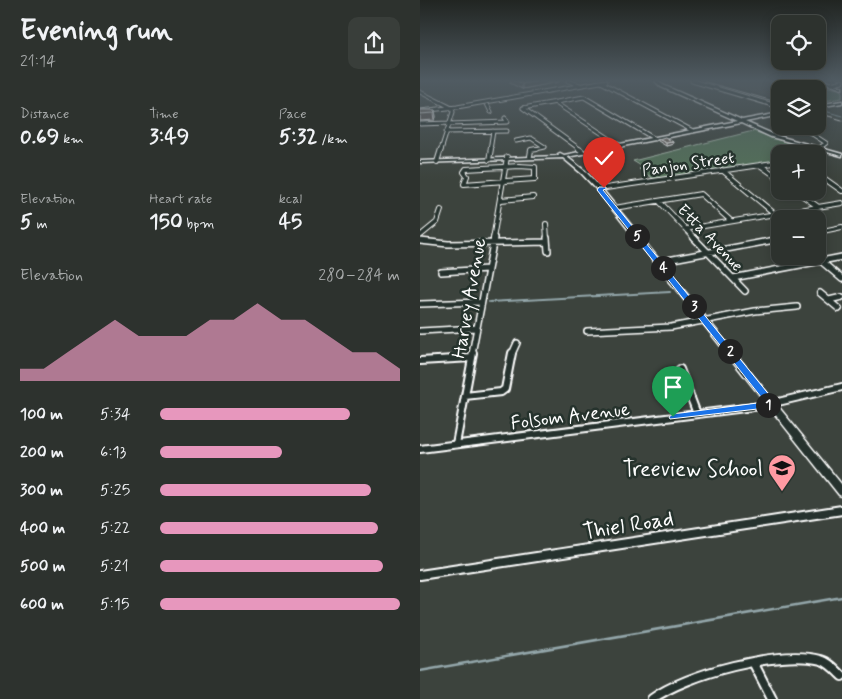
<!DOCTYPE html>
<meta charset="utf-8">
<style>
:root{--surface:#2d322e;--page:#393e3a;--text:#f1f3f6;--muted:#a7aaaa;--line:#484d4a;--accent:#e797bd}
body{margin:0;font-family:Mynerve,sans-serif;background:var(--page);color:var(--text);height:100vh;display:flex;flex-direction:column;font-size:19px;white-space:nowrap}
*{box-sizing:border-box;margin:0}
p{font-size:16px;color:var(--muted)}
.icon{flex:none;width:28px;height:28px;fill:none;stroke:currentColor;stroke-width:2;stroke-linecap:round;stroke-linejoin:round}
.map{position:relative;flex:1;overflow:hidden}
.side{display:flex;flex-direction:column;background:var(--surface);width:420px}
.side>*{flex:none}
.tools{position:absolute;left:351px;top:15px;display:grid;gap:10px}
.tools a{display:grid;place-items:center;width:55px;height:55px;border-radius:10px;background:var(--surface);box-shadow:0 2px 12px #0003,0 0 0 1px var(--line);font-size:25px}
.pin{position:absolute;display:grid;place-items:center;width:42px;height:42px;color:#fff;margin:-51px -21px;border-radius:50% 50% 50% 0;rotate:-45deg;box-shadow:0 0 5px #0007}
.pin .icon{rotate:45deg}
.km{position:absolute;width:25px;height:25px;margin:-12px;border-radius:50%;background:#222;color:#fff;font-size:14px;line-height:25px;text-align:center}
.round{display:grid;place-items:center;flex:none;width:52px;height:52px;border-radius:10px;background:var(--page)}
.summary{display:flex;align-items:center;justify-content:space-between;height:85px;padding:0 20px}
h1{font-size:28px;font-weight:700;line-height:38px}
.stats{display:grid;grid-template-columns:repeat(3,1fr);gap:8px;height:85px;padding:5px 20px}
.stats div{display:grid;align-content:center}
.stats b{font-size:21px;font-weight:700}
.stats small{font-size:14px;font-weight:400}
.stats p{font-size:14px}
.chart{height:140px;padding:10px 20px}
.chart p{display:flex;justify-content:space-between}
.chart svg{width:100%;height:90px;margin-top:5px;fill:var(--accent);opacity:.7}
ul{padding:0 20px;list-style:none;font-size:16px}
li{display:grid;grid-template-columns:80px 60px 1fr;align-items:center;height:38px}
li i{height:12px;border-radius:6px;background:var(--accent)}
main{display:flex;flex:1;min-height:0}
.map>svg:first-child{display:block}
.built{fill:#4c4e48}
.green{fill:#527058;stroke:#a8b8ac}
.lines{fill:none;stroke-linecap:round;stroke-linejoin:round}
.stream-far2{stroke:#94a7ab;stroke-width:1}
.stream-far1{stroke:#94a7ab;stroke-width:2}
.stream{stroke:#94a7ab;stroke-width:2.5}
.street-far4-casing{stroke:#fff;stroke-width:5}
.street-far3-casing{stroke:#fff;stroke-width:6}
.street-far2-casing{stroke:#fff;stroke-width:8}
.street-far1-casing{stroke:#fff;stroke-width:10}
.street-casing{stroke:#fff;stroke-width:12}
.secondary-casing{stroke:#fff;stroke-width:3}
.street-far4{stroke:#26332d;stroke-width:3}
.street-far3{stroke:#26332d;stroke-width:4}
.street-far2{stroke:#26332d;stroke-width:5}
.street-far1{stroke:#26332d;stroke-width:6}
.street{stroke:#26332d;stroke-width:8}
.secondary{fill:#26332d;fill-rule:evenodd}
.rail{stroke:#fff;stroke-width:1}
.wall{fill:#605954;stroke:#fff}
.shaded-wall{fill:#4e4845;stroke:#fff}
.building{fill:#706762;stroke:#fff}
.route{fill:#1a73e8;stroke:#fff}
.labels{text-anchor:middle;stroke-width:5;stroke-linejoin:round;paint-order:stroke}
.far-street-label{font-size:16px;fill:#fff;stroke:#26332d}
.street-label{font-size:19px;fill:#fff;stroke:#26332d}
.near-poi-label{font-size:22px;fill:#fff;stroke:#26332d;text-anchor:end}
.near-street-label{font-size:22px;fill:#fff;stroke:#26332d}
</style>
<main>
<section class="side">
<div class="summary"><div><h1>Evening run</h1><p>21:14</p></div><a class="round"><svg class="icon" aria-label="share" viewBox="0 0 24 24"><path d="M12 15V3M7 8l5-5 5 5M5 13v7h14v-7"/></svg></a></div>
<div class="stats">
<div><p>Distance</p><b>0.69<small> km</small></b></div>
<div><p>Time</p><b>3:49</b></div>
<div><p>Pace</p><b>5:32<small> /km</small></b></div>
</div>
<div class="stats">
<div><p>Elevation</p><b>5<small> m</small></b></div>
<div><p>Heart rate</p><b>150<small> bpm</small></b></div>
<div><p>kcal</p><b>45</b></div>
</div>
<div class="chart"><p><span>Elevation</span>280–284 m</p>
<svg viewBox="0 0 160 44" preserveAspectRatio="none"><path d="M0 44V38L10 38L20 30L30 22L40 14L50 22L60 22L70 22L80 14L90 14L100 6L110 14L120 14L130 22L140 30L150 30L160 38V44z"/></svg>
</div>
<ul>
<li><b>100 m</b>5:34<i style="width:79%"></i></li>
<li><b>200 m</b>6:13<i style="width:51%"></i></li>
<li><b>300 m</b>5:25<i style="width:88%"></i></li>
<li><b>400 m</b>5:22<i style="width:91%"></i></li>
<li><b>500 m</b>5:21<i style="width:93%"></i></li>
<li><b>600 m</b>5:15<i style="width:100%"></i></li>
</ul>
</section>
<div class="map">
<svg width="422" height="699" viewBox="0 0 422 699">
<rect width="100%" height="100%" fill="#3c433d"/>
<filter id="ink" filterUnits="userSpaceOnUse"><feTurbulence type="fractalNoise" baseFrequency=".02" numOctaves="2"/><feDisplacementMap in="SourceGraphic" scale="10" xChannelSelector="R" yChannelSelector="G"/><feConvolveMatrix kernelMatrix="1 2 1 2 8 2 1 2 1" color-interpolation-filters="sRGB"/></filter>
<g filter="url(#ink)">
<path class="built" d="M291,81H398L419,89L422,92V98L398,102V89H360V100Z"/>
<path class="green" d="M408,87L419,89L422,92V98L398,102V89H383Z
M333,131L392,151L386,154H360V160L234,179L219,169L223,167L213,161Z"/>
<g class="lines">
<path class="stream-far2" d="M398,109L422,116"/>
<path class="stream-far1" d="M69,302L250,292"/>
<path class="stream" d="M0,671L422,597"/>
<g class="street-far4-casing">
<path id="street-far4" d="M148,81L160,85
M272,81L360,107
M181,82L273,131
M411,84L422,81
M0,92L32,108
M66,102L71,112
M134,102L201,146
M103,108L164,97L235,139
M103,108L161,150
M0,111L37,107L186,81
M0,124L30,123
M29,124L88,122L85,118
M380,126L406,143L397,150
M26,132L87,131
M96,141L111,138L125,147L111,150
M21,150L33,112L32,108
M70,150L73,131"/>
</g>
<g class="street-far3-casing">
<path id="street-far3" d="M159,149L162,151
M392,154L399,149
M110,156L111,150L117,149
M69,160L71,149
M17,162L21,149
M340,165L360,179
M99,166L115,167V179L44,184L47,176L44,172L46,169Z
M302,170L355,214
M398,174L422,191
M179,189L360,162
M376,191L397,206
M81,200L113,197
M239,201L275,239
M194,208L281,194L311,221
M126,224L127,239
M266,229L422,203
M398,232L422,227
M0,236L17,222L21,210
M73,239L87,157"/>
</g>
<g class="street-far2-casing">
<path id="street-far2" d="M127,238L128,251
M274,238L325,291
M0,241L28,244L127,242
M401,261L422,279
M237,262L360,239
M21,272L67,269
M313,278L422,257
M400,293L419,309
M409,300L422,297
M0,304L61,302
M0,331L57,328
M167,331L251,327L335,311L377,307
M52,354L74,238
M92,354L97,343"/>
</g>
<g class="street-far1-casing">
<path id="street-far1" d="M0,361L52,358
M260,369L277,414
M45,396L81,392L85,389L92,353
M36,444L53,353
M0,449L341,406L422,387"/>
</g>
<g class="street-casing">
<path id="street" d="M0,575L422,510
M333,662L352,699
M232,699C266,674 359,649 401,660C409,662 416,670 422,676"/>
</g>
<g class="secondary-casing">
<path id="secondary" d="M235,81H239L243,85L322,120L360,113V115L325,122L355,135L422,154V156L351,137L321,123L147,157L165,171L181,188L422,485V496L419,495L177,190L161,173L143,158L0,163V161L139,156L138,154L140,153L144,155L317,121L241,87Z
M401,81H406L422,87V89Z
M422,101V103L398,107V105Z"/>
</g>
<use href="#street-far4" class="street-far4"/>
<use href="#street-far3" class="street-far3"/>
<use href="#street-far2" class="street-far2"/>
<use href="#street-far1" class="street-far1"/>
<use href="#street" class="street"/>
<use href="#secondary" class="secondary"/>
<path class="rail" d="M283,81L360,103
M398,113L422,120"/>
</g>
<path class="wall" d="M90,81H139V82L102,89L90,83Z
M0,110H15L16,117L15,120L0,121Z
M238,139L253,144L246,146L238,141Z"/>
<path class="shaded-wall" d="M117,81H139V82L102,89V84Z
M15,110L16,117L15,120L14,113Z
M253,142V144L246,146V143Z"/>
<path class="building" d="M97,81H117L102,84Z
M0,110H15L14,113L0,114Z
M245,137L253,142L246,143L238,139Z"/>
</g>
<linearGradient id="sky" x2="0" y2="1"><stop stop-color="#212522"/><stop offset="0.45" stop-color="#505b62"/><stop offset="1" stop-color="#505b62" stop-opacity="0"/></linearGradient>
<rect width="422" height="179" fill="url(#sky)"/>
<path class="route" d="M179,187H186V189L183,190L355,402V407L250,419L249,417L253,414L345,402L177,190Z"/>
<defs>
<g id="school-pin" transform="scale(1.4375)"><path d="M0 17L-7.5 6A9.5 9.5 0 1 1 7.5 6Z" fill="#ff9aa2" stroke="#26332d"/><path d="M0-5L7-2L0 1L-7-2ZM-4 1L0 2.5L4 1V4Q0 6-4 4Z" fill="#111"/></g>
</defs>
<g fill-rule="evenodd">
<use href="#school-pin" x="362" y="468"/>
</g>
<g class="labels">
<g class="far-street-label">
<text transform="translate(268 163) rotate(-8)" y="6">Panjon Street</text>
<text transform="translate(291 237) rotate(46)" y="6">Etta Avenue</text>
</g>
<g class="street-label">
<text transform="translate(48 298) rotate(-80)" y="7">Harvey Avenue</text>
<text transform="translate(150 415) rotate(-7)" y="7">Folsom Avenue</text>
</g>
<g class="near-poi-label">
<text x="343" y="476">Treeview School</text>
</g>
<g class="near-street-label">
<text transform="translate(208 524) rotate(-9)" y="8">Thiel Road</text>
</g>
</g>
</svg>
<div class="tools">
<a><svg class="icon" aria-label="locate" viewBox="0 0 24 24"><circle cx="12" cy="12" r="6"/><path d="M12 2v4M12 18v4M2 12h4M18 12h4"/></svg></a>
<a><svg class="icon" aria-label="layers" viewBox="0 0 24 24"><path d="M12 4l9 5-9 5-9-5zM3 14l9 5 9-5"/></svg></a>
<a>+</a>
<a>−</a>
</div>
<div class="pin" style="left:253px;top:417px;background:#1e9e55"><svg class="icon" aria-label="arrive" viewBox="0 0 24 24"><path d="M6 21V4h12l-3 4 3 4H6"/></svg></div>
<div class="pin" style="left:184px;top:188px;background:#d93025"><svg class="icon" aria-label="check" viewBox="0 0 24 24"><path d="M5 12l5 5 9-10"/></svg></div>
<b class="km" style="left:348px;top:405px">1</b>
<b class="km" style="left:310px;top:351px">2</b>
<b class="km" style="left:274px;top:306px">3</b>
<b class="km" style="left:243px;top:268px">4</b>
<b class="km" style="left:217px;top:236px">5</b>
</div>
</main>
